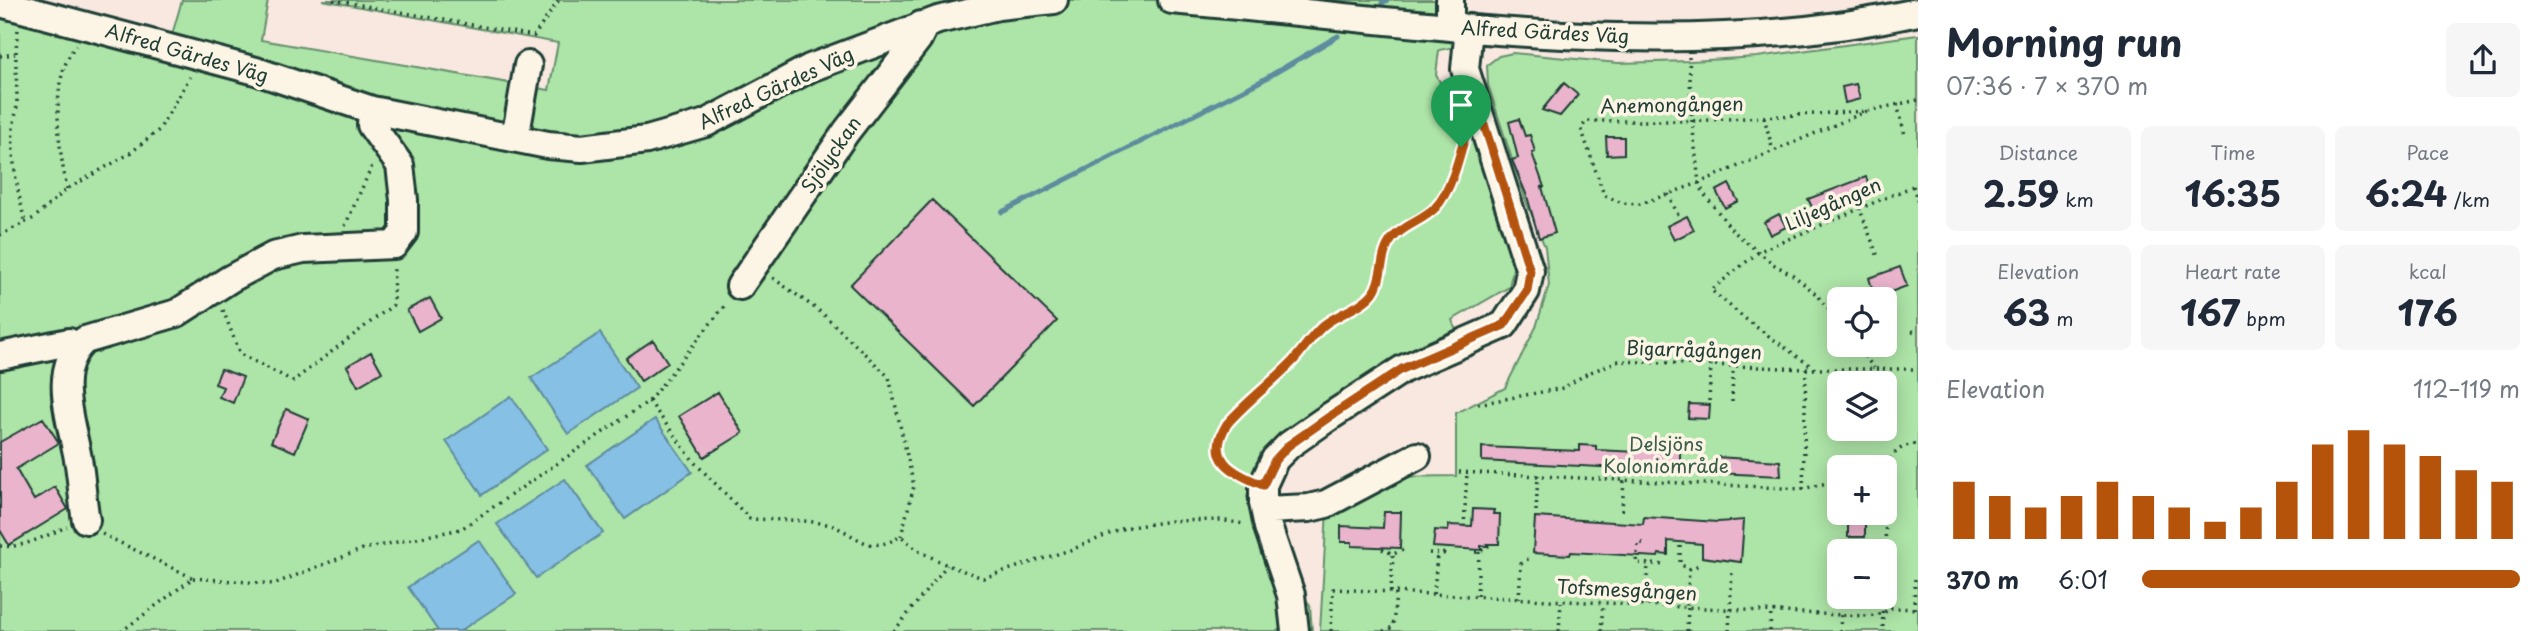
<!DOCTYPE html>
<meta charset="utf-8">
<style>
:root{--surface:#fff;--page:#f6f6f7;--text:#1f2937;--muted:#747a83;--accent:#b45309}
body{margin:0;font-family:"Playpen Sans",sans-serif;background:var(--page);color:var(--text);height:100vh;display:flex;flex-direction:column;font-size:26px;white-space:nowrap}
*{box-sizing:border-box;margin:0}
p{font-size:23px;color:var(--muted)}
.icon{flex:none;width:38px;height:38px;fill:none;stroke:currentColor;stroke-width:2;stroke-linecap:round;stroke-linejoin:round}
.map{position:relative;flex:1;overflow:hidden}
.drawer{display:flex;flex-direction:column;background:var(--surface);width:630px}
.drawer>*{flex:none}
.fabs{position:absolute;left:1827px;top:287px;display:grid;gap:14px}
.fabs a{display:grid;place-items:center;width:70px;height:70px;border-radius:10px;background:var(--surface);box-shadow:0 4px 18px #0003;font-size:35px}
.pin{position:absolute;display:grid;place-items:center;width:60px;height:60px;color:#fff;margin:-72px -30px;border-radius:50% 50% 50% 0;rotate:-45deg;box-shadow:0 0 7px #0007}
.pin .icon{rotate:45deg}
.round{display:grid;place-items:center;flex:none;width:74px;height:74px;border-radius:10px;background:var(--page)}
.summary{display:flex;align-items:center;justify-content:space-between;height:119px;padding:0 28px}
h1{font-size:38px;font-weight:700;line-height:52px}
.stats{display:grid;grid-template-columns:repeat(3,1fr);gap:10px;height:119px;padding:7px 28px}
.stats div{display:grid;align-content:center;border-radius:10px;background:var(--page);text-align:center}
.stats b{font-size:35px;font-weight:700}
.stats small{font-size:19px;font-weight:400}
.stats p{font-size:19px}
.chart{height:196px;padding:14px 28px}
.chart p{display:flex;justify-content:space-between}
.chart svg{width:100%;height:126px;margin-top:7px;stroke:var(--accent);stroke-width:6}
ul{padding:0 28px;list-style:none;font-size:23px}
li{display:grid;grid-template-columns:112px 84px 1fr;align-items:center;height:52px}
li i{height:18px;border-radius:9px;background:var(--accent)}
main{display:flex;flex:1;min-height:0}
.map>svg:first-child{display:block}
.green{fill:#ade4a7;stroke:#66906e;stroke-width:2;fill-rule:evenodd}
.water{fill:#86c0e5;stroke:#5d8c9e;stroke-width:2}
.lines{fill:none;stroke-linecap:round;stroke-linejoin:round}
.stream{stroke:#5d8c9e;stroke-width:5}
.building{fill:#eab4cd;stroke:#1f3d34;stroke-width:2}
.minor-casing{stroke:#1f3d34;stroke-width:32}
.path{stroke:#1f3d34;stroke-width:3.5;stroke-dasharray:2 5;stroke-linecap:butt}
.minor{stroke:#fcf5e5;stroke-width:26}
.route-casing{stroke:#fff;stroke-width:14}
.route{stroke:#b45309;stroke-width:9}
.labels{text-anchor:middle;stroke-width:7;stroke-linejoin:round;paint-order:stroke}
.street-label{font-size:19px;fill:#1f3d34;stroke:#fcf5e5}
.park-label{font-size:19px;fill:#3b5e4b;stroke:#fcf5e5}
</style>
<main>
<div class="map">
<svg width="1918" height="631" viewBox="0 0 1918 631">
<rect width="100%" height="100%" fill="#f8e8e0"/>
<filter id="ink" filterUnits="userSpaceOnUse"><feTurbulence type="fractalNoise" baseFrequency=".0143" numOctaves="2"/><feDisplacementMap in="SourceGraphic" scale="14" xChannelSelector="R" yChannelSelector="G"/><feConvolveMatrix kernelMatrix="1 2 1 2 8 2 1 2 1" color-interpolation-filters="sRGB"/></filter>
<g filter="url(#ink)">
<path class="green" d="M182,0H268L261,40L549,90L558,43L322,0H1461L1455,47L1439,50L1436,75L1481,153L1515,260L1509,287L1452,320L1459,339L1280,439L1256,463L1247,497L1267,552L1310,605L1312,631H0V16L172,35Z
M1918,35V631H1320L1327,510L1386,477L1456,476V413L1505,388L1536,327L1549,285L1545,247L1527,204L1510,153L1488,85L1487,65L1499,56L1513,53L1618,63L1690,61L1757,57ZM1839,299H1885V345H1839ZM1839,383H1885V429H1839ZM1839,467H1885V513H1839ZM1839,551H1885V597H1839Z"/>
<path class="water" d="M600,333L637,388L568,434L531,378Z
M511,396L547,449L482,495L446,441Z
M655,419L692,472L625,519L587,465Z
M565,479L603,533L536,578L497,524Z
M479,540L516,594L460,631H438L408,587Z"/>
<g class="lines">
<path class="stream" d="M1382,3L1388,0
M1002,212L1261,81L1338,36"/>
</g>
<path class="building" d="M1564,83L1578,95L1560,116L1542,110Z
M1856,84L1860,99L1845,103L1842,87Z
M1519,119L1525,136L1530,135L1535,152L1532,153L1544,187H1542L1555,233L1539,238L1527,196L1512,160L1518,158L1509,122Z
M1606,137H1624V154L1607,155Z
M1866,177L1871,190L1815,213L1808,199Z
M1729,184L1738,201L1725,208L1716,191Z
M932,200L1057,321L974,406L850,285Z
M1779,214L1786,227L1770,235L1764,222Z
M1687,216L1694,230L1674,240L1667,226Z
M1900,267L1907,286L1885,294V290L1874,294L1869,278Z
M430,298L441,318L418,331L407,310Z
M653,340L668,363L641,381L626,358Z
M371,352L382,372L358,386L347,366Z
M221,369L243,377L233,403L219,397L223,387L215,384Z
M718,392L743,433L704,457L679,416Z
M1689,404L1710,405L1709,419L1688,418Z
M286,409L309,419L295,452L271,442Z
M43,418L59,443L16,469L34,500L55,487L68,509L9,545L0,530V442Z
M1580,445L1596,446V450L1638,452V450H1680V471L1482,461V447L1580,451Z
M1716,457L1780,461L1781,476L1715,473Z
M1473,509L1494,510L1493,514H1500L1499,544H1487V546H1481V550L1433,547L1435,530L1448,531L1449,525L1472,526Z
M1384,512H1401L1400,548L1352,546V542H1341V526L1383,528Z
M1535,517L1643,524L1644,517L1718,522L1744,520L1741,562L1702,557V544L1668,541V555L1659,554L1658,557L1571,552L1570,555L1533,553Z
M1848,521L1865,522V537H1848Z"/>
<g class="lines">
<g class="minor-casing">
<path id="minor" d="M1172,0C1419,21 1672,66 1918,12
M1450,0V26
M0,3L256,71L372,110L548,145L582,148L647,140L706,123L810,68L938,20L998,6L1054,0
M513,137L518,122L528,65
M740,286L846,132L918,39L922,31L921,25
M0,356L69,342L76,347
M1265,510L1309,508L1326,504L1417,456
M86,520C82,500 82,479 78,459C72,423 50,369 85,340L177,313L230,279L273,256L303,249L394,245L404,232V200L400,165L371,125L372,110
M1295,631L1291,595L1268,527L1263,503V485L1275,459L1289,445L1329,417L1403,369L1504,325L1526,291L1530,271L1465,69L1469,28"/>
</g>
<path class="path" d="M333,0L534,36L559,0
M18,30C14,55 17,77 17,102C17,111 14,120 13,129C11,161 18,192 25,222
M0,56L15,54
M1689,57L1692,121L1699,183L1704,194L1733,231L1773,264L1793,275L1816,294L1839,323
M1897,104L1905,135
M1867,111L1699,183L1640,204L1622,203L1606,196L1603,192L1581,128L1587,121H1692L1867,111L1918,100
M1764,117L1773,151
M1913,186L1918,203
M67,189C59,150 48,78 76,46
M1668,194L1678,215
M1859,207L1878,257
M345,226L372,166
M0,235L34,218L67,189L129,154L159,130L190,77
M773,278L822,313L889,377L914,486L901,536
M223,310L240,354L293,381L393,305L394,265
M1912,331L1918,333
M1856,345L1874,368
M1815,369L1748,321L1711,290L1760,251L1918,184
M649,401L695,463L750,519C775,520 801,519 826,524C857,531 864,558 901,536L917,550L947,565L983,578L1073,549L1124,528L1171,521L1219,520L1245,524
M1709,401L1711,365
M1732,402L1733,366
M1478,404L1563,388L1588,373L1619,361L1806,369H1918
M1880,467L1887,465C1893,452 1903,444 1918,444
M1459,472L1803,489L1839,480
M1244,477C1220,461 1211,451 1227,423C1247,401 1272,383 1293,361C1303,350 1312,335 1324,325C1339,313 1361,308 1373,293C1384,278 1379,254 1392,239C1400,229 1413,226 1423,219C1448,200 1454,169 1463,140
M1803,489L1806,369
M1536,511L1538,475
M1622,511L1624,480
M1464,527L1467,472
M102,534L193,578L122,631
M1643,543H1638L1636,563L1666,565
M0,546C23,549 46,535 67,527
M1680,546V564L1689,569L1687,607
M1382,549L1393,554L1403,550
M1885,551L1887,465
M1475,552H1479L1490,545
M1429,553L1443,554L1447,550
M1689,569L1702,564
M193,578L274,584L363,549L461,529L649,401L726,304
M1391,592L1393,554
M1434,594L1437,554
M1477,596L1479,552
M1882,597L1883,631
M1519,599L1521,564L1532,556
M1646,605L1648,563
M1914,609L1915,577
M894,631L947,565
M1331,631L1333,589L1841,615L1869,616L1883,613L1891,608L1918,609
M1383,631L1393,627L1396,592
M1559,631L1561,602
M1601,631L1603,603
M1687,631L1688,607
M1729,631L1732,570
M1770,631L1771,612
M1840,631L1841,615"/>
<use href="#minor" class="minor"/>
</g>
</g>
<g class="lines" filter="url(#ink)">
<g class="route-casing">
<path id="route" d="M1479,108L1530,271L1527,291L1504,325L1402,369L1329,417L1289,445L1275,460L1263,485C1232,473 1205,459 1227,424C1247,401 1272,383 1293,361C1303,350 1312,335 1324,325C1339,313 1361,308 1373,293C1384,278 1379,254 1392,239C1403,225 1423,221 1435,208C1454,189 1463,141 1471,114Z"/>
</g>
<use href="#route" class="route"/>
</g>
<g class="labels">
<g class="street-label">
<text transform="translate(1545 32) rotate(3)" y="7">Alfred Gärdes Väg</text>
<text transform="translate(187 53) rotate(16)" y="7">Alfred Gärdes Väg</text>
<text transform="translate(776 88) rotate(-25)" y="7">Alfred Gärdes Väg</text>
<text transform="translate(1672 105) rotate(-1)" y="7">Anemongången</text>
<text transform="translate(831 155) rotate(-55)" y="7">Sjölyckan</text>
<text transform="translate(1833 204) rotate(-24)" y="7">Liljegången</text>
<text transform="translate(1694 350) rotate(2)" y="7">Bigarrågången</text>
<text transform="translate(1627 590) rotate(3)" y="7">Tofsmesgången</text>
</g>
<g class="park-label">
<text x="1666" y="451">Delsjöns<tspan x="1666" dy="22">Koloniområde</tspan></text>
</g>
</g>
</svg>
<div class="fabs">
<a><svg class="icon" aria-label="locate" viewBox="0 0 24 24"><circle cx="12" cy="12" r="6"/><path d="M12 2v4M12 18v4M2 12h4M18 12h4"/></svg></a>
<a><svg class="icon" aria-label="layers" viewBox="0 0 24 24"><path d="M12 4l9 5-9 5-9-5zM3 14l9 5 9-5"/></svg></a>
<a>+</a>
<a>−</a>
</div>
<div class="pin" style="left:1461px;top:147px;background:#1e9e55"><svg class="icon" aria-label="arrive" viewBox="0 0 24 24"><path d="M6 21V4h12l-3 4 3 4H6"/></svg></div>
</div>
<section class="drawer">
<div class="summary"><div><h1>Morning run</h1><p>07:36 · 7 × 370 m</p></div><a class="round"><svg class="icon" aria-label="share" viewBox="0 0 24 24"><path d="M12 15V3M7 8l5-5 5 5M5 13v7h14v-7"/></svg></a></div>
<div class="stats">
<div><p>Distance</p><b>2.59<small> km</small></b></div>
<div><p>Time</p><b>16:35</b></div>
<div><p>Pace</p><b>6:24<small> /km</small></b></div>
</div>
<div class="stats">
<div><p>Elevation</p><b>63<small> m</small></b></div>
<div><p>Heart rate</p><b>167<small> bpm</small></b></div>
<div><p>kcal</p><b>176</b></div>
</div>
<div class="chart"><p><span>Elevation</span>112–119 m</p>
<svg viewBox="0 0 160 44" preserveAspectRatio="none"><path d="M5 44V24M15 44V29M25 44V33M35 44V29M45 44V24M55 44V29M65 44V33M75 44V38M85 44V33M95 44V24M105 44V11M115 44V6M125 44V11M135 44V15M145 44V20M155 44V24"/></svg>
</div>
<ul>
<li><b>370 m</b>6:01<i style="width:100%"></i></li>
</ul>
</section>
</main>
